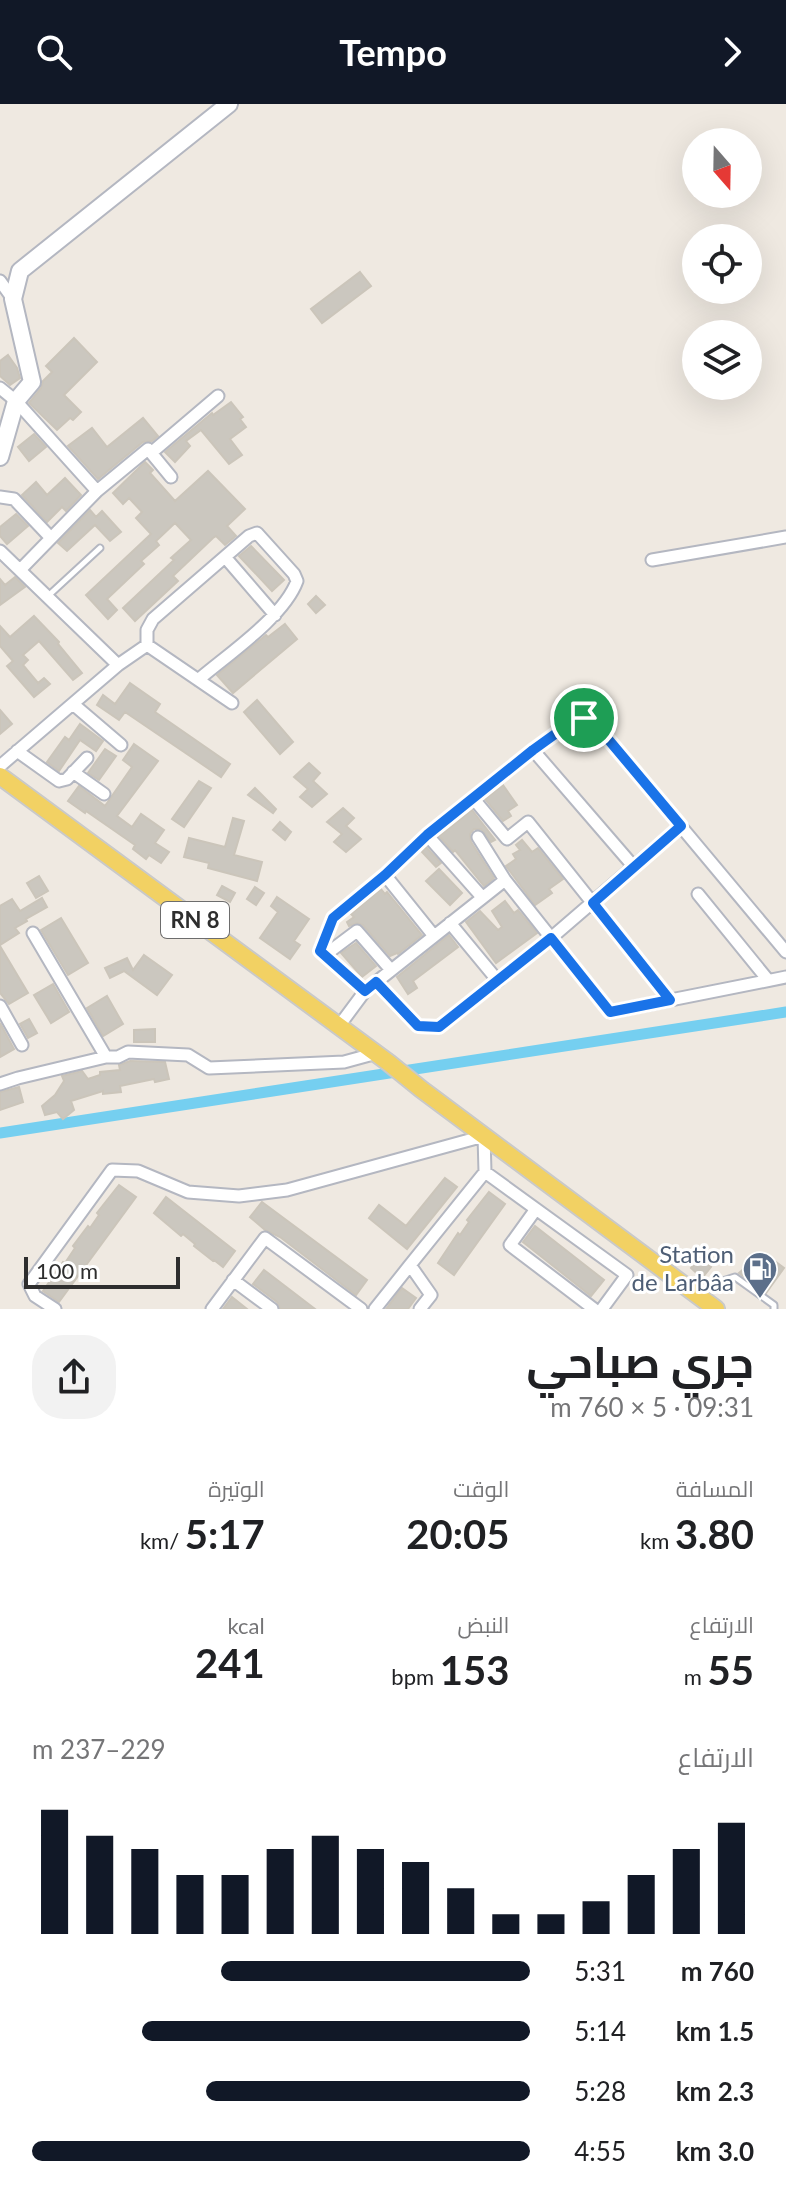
<!DOCTYPE html>
<html lang="ar">
<meta charset="utf-8">
<style>
:root{--surface:#fff;--page:#f2f2f2;--text:#202124;--muted:#757577;--accent:#111827}
body{margin:0;font-family:Lato,Cairo,sans-serif;background:var(--page);color:var(--text);direction:rtl;height:100vh;display:flex;flex-direction:column;font-size:30px;white-space:nowrap}
*{box-sizing:border-box;margin:0}
p{font-size:26px;color:var(--muted)}
.icon{flex:none;width:44px;height:44px;fill:none;stroke:currentColor;stroke-width:2;stroke-linecap:round;stroke-linejoin:round}
.map{position:relative;height:1205px;overflow:hidden;direction:ltr}
.side{display:flex;flex-direction:column;background:var(--surface);flex:1}
.side>*{flex:none}
.needle{width:52px;rotate:160deg}
.fabs{position:absolute;left:682px;top:24px;display:grid;gap:16px}
.fabs a{display:grid;place-items:center;width:80px;height:80px;border-radius:50%;background:var(--surface);box-shadow:0 8px 32px #0002;font-size:40px}
.scale{position:absolute;left:24px;bottom:20px;width:156px;box-sizing:border-box;padding-left:8px;border:4px solid #2e2e2e;border-top:0;font-size:22px;line-height:28px;white-space:nowrap;color:#2e2e2e;-webkit-text-stroke:6px #fff;paint-order:stroke}
.pin{position:absolute;display:grid;place-items:center;width:68px;height:68px;color:#fff;margin:-34px;border:4px solid #fff;border-radius:50%;box-shadow:0 2px 8px #0007}
.round{display:grid;place-items:center;flex:none;width:84px;height:84px;border-radius:32px;background:var(--page)}
.head{display:flex;align-items:center;justify-content:space-between;height:136px;padding:0 32px}
h1{font-size:44px;font-weight:700;line-height:60px}
.metrics{display:grid;grid-template-columns:repeat(3,1fr);gap:12px;height:136px;padding:8px 32px}
.metrics div{display:grid;align-content:center}
.metrics b{font-size:40px;font-weight:700}
.metrics small{font-size:22px;font-weight:400}
.metrics p{font-size:22px}
.chart{height:224px;padding:16px 32px}
.chart p{display:flex;justify-content:space-between}
.chart svg{width:100%;height:144px;margin-top:8px;stroke:var(--accent);stroke-width:6}
ul{padding:0 32px;list-style:none;font-size:26px}
li{display:grid;grid-template-columns:128px 96px 1fr;align-items:center;height:60px}
li i{height:20px;border-radius:10px;background:var(--accent)}
header{display:flex;justify-content:space-between;align-items:center;height:104px;padding:0 32px;background:var(--accent);color:#fff;font-size:36px;font-weight:700}
.map>svg:first-child{display:block}
.lines{fill:none;stroke-linecap:round;stroke-linejoin:round}
.canal{stroke:#75cff0;stroke-width:11}
.building{fill:#cbc7bf;stroke:#cbc5ba;stroke-width:2}
.lane-casing{stroke:#b4b7c1;stroke-width:9}
.street-casing{stroke:#b4b7c1;stroke-width:15}
.secondary-casing{stroke:#b4b7c1;stroke-width:20}
.primary-casing{stroke:#c9c9c9;stroke-width:20}
.lane{stroke:#fff;stroke-width:5}
.street{stroke:#fff;stroke-width:11}
.secondary{stroke:#fff;stroke-width:16}
.primary{stroke:#f2d163;stroke-width:16}
.route-casing{stroke:#fff;stroke-width:16}
.route{stroke:#1a73e8;stroke-width:10}
.labels{text-anchor:middle;stroke-width:6;stroke-linejoin:round;paint-order:stroke}
.shield{fill:#fff;stroke:#6d6d6d;stroke-width:2}
.shield-label{font-size:22px;font-weight:bold;fill:#2e2e2e}
.service-label{font-size:24px;fill:#4e5e75;stroke:#fff;text-anchor:end}
</style>
<header><svg class="icon" aria-label="forward" viewBox="0 0 24 24"><path d="M9 5l7 7-7 7"/></svg>Tempo<svg class="icon" aria-label="search" viewBox="0 0 24 24"><circle cx="10" cy="10" r="6"/><path d="M15 15l6 6"/></svg></header>
<div class="map">
<svg width="786" height="1205" viewBox="0 0 786 1205">
<rect width="100%" height="100%" fill="#efe9e1"/>
<g class="lines">
<path class="canal" d="M0,1029L786,908"/>
</g>
<path class="building" d="M360,168L371,182L322,219L311,205Z
M74,234L97,258L64,291L81,308L73,316L70,314L57,326L29,299L41,284L43,277L52,268L46,262Z
M8,251L17,264L20,274L10,281L0,272V257Z
M231,298L243,313L240,315L246,323L230,335L242,351L229,360L201,326L186,337L190,342L175,358L165,348L212,309L213,311Z
M143,314L158,332L152,337L143,338L98,375L68,342L92,324L107,343Z
M34,330L46,343L29,357L18,343Z
M145,358L153,366L150,369L175,397L208,367L245,405L227,422L236,432L225,441L216,432L213,434L173,472L178,477L135,517L123,504L174,456L171,454L191,436L175,419L156,437L159,441L141,457L144,460L107,495L117,506L108,515L86,491L151,430L136,414L142,408L129,394L123,400L113,389Z
M65,374L81,391L66,407L62,403L47,418L22,391L36,378L47,391Z
M90,406L96,413L102,407L121,428L110,437L95,421L67,447L58,439Z
M16,410L28,422L7,440L0,432V423Z
M251,442L284,476L272,487L239,452Z
M15,473L25,483L0,501V475L5,481Z
M316,492L325,501L316,509L308,500Z
M34,512L59,538L58,540L82,569L73,576L39,537L23,551L28,556L23,561L38,579L44,574L50,580L34,593L7,562L13,557L0,542V522L10,533Z
M285,520L297,535L233,589L217,571L266,531L268,533Z
M130,579L160,600L155,608L230,660L221,673L125,608L119,616L97,601L103,591L115,600Z
M257,596L293,638L280,650L244,608Z
M0,606L12,620L0,630Z
M80,620L103,637L96,647L80,636L59,667L47,658L65,633L69,636Z
M134,640L158,657L117,712L132,723L141,710L164,726L155,739L169,748L161,759L149,751L146,755L133,745L135,741L86,707L85,709L68,697L79,682L105,702L132,663L123,656Z
M105,645L116,652L99,676L88,669Z
M309,659L320,669L313,677L327,690L312,703L300,693L308,685L294,673Z
M199,677L211,684L184,723L172,715Z
M503,681L517,701L508,707L511,712L503,717L485,695Z
M255,684L276,705L273,709L248,691Z
M343,704L354,714L346,722L361,735L346,748L334,738L342,730L327,718Z
M472,706L495,736L491,738L481,725H474L470,730L471,738L494,774L484,782L455,746L453,748L439,732Z
M233,714L244,717L234,751L262,758L257,777L208,764L209,759L184,753L189,734L225,743Z
M280,718L291,728L285,736L273,726Z
M522,736L532,748L538,744L563,775L549,785L552,789L535,801L506,762L516,755L513,750L520,746L516,741Z
M426,743L441,759L436,763L422,748Z
M439,765L462,789L450,801L426,777Z
M39,772L48,787L36,794L27,779Z
M222,782L235,789L230,798L217,791Z
M255,783L264,789L256,801L247,795Z
M381,785L385,790L387,788L422,831L398,850L397,849L390,852L363,821L357,819L349,822L347,818L354,813L351,810Z
M277,793L309,815L294,837L300,841L290,855L260,834L278,808L271,802Z
M42,794L47,803L26,815L27,817L15,824L19,829L0,841V802L12,795L20,807Z
M505,797L514,809L518,806L537,829L496,859L466,818L480,807L498,826L502,823L492,807Z
M61,814L88,859L68,871L41,826Z
M449,831L458,843L413,877L417,884L408,890L397,873Z
M356,839L376,862L362,873L341,849Z
M0,842L28,889L9,900L0,889Z
M144,851L172,871L157,891L124,867L110,874L105,864L127,854L133,866Z
M53,880L69,908L51,919L34,891Z
M107,892L123,920L103,932L87,904Z
M29,915L37,929L28,934L20,920Z
M0,919L14,945L0,953Z
M155,925V938H134V926Z
M130,957L165,958L169,975L155,978L154,975L120,982L121,988L103,990V987L71,997L74,1006L63,1015L57,1008L45,1011L42,1002L55,991L64,977L62,972L82,967L88,975L100,971V968L120,966L119,961Z
M19,983L23,998L0,1006V988Z
M445,1074L457,1083L407,1145L369,1114L379,1101L406,1122Z
M119,1081L136,1093L59,1198L43,1187L63,1158L65,1159L75,1144L73,1142L88,1122L90,1124L99,1111L97,1109Z
M489,1088L505,1100L454,1171L438,1159L458,1129L460,1131L469,1118L467,1116Z
M166,1093L235,1147L223,1163L214,1156L213,1157L194,1142L195,1140L183,1130L181,1132L154,1109Z
M262,1098L367,1176L356,1191L280,1133L265,1126L250,1113Z
M535,1122L604,1176L591,1192L523,1138Z
M768,1152L784,1164L766,1189L739,1169L746,1163L753,1171Z
M700,1154L711,1163L702,1174L691,1164Z
M264,1166L315,1205H280L277,1198L253,1180Z
M402,1184L416,1194L408,1205H386Z
M232,1193L247,1205H223Z"/>
<g class="lines">
<g class="lane-casing">
<path id="lane" d="M48,492L100,444
M698,1185L735,1173L774,1201V1205"/>
</g>
<g class="street-casing">
<path id="street" d="M0,177L13,195
M0,284L16,297L97,387
M151,349L218,292
M0,393L14,395L51,434
M0,447L118,561L0,662
M225,453L275,511
M652,456L786,433
M20,466L97,387L148,345L171,373
M147,541L232,599
M118,561L147,541V526L153,515L249,432L257,429L294,470L297,477C284,513 227,551 198,576
M73,600L121,641
M533,646L634,763
M17,647L59,677L67,675L87,654
M73,668L104,690
M473,694L507,735L528,718L670,896
M427,731L482,793
M478,733L505,776L610,908L786,873
M385,771L434,832
M698,790L768,876
M450,819L498,877
M33,829L106,953
M325,851L357,827L391,866
M376,878L418,922L439,923L551,834L681,722
M365,887L320,847L333,814L385,771L427,731L533,646L576,615L584,614L592,616L786,848
M0,902L22,941
M339,922L365,887L505,776
M0,980L18,974L106,953H118L128,948L188,951L209,964L344,958L377,949
M536,1105L510,1141L594,1205
M233,1176L272,1205
M55,1205L35,1192L29,1180L112,1066L138,1067L188,1088L239,1092L287,1086L484,1032L485,1068
M212,1205L265,1134L361,1205
M375,1205L410,1161
M420,1205L431,1191L410,1161L485,1068L627,1171L602,1205"/>
</g>
<g class="secondary-casing">
<path id="secondary" d="M0,353L16,297L32,278L13,195L20,167L229,0"/>
</g>
<g class="primary-casing">
<path id="primary" d="M0,672L389,959L421,985L716,1205"/>
</g>
<use href="#lane" class="lane"/>
<use href="#street" class="street"/>
<use href="#secondary" class="secondary"/>
<use href="#primary" class="primary"/>
</g>
<g class="lines">
<g class="route-casing">
<path id="route" d="M584,614L592,616L681,722L593,799L670,896L610,908L551,834L439,923L418,922L376,878L365,887L320,847L333,814L385,771L427,731L533,646L576,615Z"/>
</g>
<use href="#route" class="route"/>
</g>
<defs>
<g id="fuel-pin" transform="scale(1.8)"><path d="M0 17L-7.5 6A9.5 9.5 0 1 1 7.5 6Z" fill="#5c6f8a" stroke="#fff"/><path d="M-5.5-6h7V0h2V4h1.3V-2.5L3-4.5l.8-.8L6-3V5H2.5V1h-1V6h-7ZM-4.2-4.7v3.2H.2V-4.7Z" fill="#fff"/></g>
</defs>
<g fill-rule="evenodd">
<use href="#fuel-pin" x="760" y="1165"/>
</g>
<g class="labels">
<rect class="shield" x="161" y="798" width="68" height="36" rx="6"/>
<g class="shield-label">
<text x="195" y="824">RN 8</text>
</g>
<g class="service-label">
<text x="734" y="1159">Station<tspan x="734" dy="28">de Larbâa</tspan></text>
</g>
</g>
</svg>
<div class="fabs">
<a><svg class="needle" viewBox="-14 -14 28 28"><path d="M0-13l5 13h-10z" fill="#e53935"/><path d="M0 13l5-13h-10z" fill="#757577"/></svg></a>
<a><svg class="icon" aria-label="locate" viewBox="0 0 24 24"><circle cx="12" cy="12" r="6"/><path d="M12 2v4M12 18v4M2 12h4M18 12h4"/></svg></a>
<a><svg class="icon" aria-label="layers" viewBox="0 0 24 24"><path d="M12 4l9 5-9 5-9-5zM3 14l9 5 9-5"/></svg></a>
</div>
<div class="scale">100 m</div>
<div class="pin" style="left:584px;top:614px;background:#1e9e55"><svg class="icon" aria-label="arrive" viewBox="0 0 24 24"><path d="M6 21V4h12l-3 4 3 4H6"/></svg></div>
</div>
<section class="side">
<div class="head"><div><h1>جري صباحي</h1><p>09:31 · 5 × 760 m</p></div><a class="round"><svg class="icon" aria-label="share" viewBox="0 0 24 24"><path d="M12 15V3M7 8l5-5 5 5M5 13v7h14v-7"/></svg></a></div>
<div class="metrics">
<div><p>المسافة</p><b>3.80<small> km</small></b></div>
<div><p>الوقت</p><b>20:05</b></div>
<div><p>الوتيرة</p><b>5:17<small> /km</small></b></div>
</div>
<div class="metrics">
<div><p>الارتفاع</p><b>55<small> m</small></b></div>
<div><p>النبض</p><b>153<small> bpm</small></b></div>
<div><p>kcal</p><b>241</b></div>
</div>
<div class="chart"><p><span>الارتفاع</span>229–237 m</p>
<svg viewBox="0 0 160 44" preserveAspectRatio="none"><path d="M5 44V6M15 44V14M25 44V18M35 44V26M45 44V26M55 44V18M65 44V14M75 44V18M85 44V22M95 44V30M105 44V38M115 44V38M125 44V34M135 44V26M145 44V18M155 44V10"/></svg>
</div>
<ul>
<li><b>760 m</b>5:31<i style="width:62%"></i></li>
<li><b>1.5 km</b>5:14<i style="width:78%"></i></li>
<li><b>2.3 km</b>5:28<i style="width:65%"></i></li>
<li><b>3.0 km</b>4:55<i style="width:100%"></i></li>
</ul>
</section>
